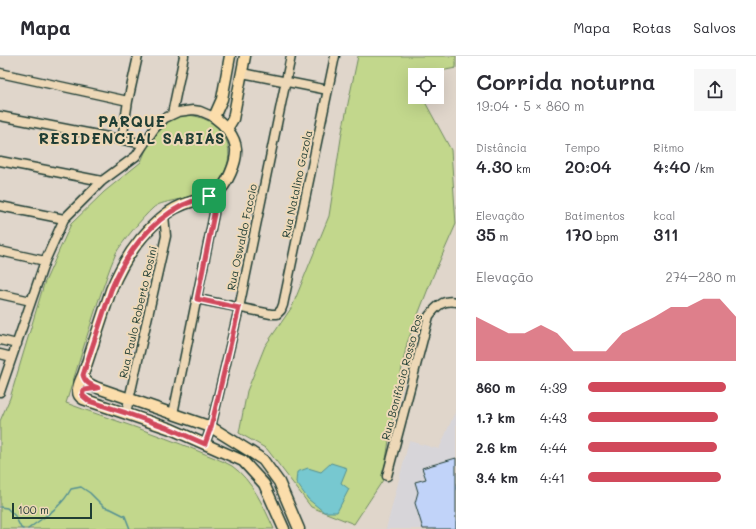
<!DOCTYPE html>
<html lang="pt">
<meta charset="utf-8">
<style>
:root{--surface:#fff;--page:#f7f7f7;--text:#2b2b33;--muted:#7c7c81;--line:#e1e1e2;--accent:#d1495b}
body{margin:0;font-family:Mali,sans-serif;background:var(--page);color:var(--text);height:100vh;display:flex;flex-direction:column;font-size:15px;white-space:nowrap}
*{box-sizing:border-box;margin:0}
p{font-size:13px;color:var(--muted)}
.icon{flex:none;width:22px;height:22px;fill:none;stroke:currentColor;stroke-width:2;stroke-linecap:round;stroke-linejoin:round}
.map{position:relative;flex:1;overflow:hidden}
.drawer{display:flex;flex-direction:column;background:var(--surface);width:300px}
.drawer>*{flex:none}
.tools{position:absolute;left:408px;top:12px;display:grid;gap:8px}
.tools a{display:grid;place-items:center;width:36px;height:36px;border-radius:0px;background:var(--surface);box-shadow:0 4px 16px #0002;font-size:20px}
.scale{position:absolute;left:12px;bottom:10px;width:80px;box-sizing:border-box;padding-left:4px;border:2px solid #1f3d34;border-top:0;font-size:11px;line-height:14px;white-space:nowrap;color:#1f3d34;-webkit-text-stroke:3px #edd8b7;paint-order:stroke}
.pin{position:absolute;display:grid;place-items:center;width:34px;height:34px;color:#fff;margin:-17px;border-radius:8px;box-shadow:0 2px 6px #0006}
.round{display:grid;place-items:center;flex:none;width:42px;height:42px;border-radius:0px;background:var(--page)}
.overview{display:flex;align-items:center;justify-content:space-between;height:68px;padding:0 20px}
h1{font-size:22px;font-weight:600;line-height:30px}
.metrics{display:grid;grid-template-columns:repeat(3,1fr);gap:6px;height:68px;padding:4px 20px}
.metrics div{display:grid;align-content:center}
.metrics b{font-size:17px;font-weight:600}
.metrics small{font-size:11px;font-weight:400}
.metrics p{font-size:11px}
.chart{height:112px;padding:8px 20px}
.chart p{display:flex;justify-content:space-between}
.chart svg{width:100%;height:72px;margin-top:4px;fill:var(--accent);opacity:.7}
ul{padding:0 20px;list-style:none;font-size:13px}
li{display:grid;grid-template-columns:64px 48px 1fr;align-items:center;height:30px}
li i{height:10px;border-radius:5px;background:var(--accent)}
header{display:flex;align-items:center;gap:24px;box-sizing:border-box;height:56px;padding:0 20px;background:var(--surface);border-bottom:1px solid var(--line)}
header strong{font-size:19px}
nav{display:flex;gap:22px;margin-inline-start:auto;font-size:14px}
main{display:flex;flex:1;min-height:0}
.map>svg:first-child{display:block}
.built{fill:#d7d5d9}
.green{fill:#c2d78c;stroke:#708a60}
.water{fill:#77c8d0;stroke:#549092}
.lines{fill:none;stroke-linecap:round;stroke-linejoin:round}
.stream{stroke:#549092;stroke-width:1.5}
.building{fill:#c1d3f9;stroke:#1f3d34}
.minor-casing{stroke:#1f3d34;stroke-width:11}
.major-casing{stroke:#1f3d34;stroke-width:13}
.minor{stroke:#edd8b7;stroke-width:8}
.major{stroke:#fbddab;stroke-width:10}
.route-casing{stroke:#fff;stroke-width:8}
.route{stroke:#d1495b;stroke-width:5}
.labels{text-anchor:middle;stroke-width:4;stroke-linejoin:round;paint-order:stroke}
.street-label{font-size:11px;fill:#1f3d34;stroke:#edd8b7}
.district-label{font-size:15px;font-weight:bold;letter-spacing:1px;fill:#1f3d34;stroke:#edd8b7}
</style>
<header>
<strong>Mapa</strong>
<nav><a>Mapa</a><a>Rotas</a><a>Salvos</a></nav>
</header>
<main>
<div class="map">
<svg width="456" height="473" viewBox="0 0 456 473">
<rect width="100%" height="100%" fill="#e0d6cb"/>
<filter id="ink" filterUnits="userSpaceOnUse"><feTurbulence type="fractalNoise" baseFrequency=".025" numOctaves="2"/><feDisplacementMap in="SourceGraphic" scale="8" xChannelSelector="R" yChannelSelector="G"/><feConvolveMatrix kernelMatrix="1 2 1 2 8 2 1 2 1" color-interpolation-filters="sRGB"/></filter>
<g filter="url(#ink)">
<path class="built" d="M456,354V473H386L409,385L439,393Z"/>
<path class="green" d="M358,0H456V12L435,16L434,19H415V41H426L425,46L451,94L456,168L433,220L407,287L394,351L383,424L354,468L311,451L267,393L239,377L247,335L265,290L292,251L329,160L342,76Z
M180,59C214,57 240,84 224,117C216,136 190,141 172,145C166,146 157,148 153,152C143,161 122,186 116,197C109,213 104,229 98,246C87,279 77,313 66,347C110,363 155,377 198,395C209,400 222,404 232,410C252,424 264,451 274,473H0V365L10,342L44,228L71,168L104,136L141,106L149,86L156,75L163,67Z"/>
<path class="water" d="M331,407L347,412L341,427L349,433L337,456H324L308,443L296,426L297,416L308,412L321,416Z"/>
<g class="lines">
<path class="stream" d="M0,451L7,452L15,460L21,472L23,473
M28,473C45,460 61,452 71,433L81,431L90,437L104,451L111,453L125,460L130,473"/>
</g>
<path class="building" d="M456,402V473H423L415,447L418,436L415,426L426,423L422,412Z"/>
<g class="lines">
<g class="minor-casing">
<path id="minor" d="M0,17L128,45
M242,17L328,34
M172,58L184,0
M0,60L144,88
M122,84L128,45L138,0
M0,105L102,125
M0,150L64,163
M0,195L45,205
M0,238L31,245
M197,243L271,258H277L281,254L283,249L335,0
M0,284L17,288
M0,298L12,301
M0,336L45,205L64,163L102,125L136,100L154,73L165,62L178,56L193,54L200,55L214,61
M126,357L166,180L164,159
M173,358L214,158V154L209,140
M205,388L211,371L239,252L291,0
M387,420L429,260C436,251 443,243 456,246"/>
</g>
<g class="major-casing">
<path id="major" d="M230,0L222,43L214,61C224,68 235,80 236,93C237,106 227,129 217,137C210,141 201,143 194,145C183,148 170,154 161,162C139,181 122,207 111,234L83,319C79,327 74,338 83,343L171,373L243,405L264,428L284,473
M227,73L233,63L245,0
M83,319C85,327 91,329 98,332L211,371L251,396L263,404L279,426L299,473"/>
</g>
<use href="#minor" class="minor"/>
<use href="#major" class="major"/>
</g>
</g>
<g class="lines" filter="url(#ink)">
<g class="route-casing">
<path id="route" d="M209,140L214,154V158L197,243L239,252L211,371L205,388L171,373L126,357L89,345L82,339L84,334L98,332C91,329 85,327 83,319L111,234C125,199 149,166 183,149C191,145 200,143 209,140Z"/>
</g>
<use href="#route" class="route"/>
</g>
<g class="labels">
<g class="street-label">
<text transform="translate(297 128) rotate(-78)" y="4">Rua Natalino Gazola</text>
<text transform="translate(242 181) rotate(-78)" y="4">Rua Oswaldo Faccio</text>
<text transform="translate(138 256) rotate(-77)" y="4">Rua Paulo Roberto Rosini</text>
<text transform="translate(402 321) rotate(-75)" y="4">Rua Bonifácio Rosso Ros</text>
</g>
<g class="district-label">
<text x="132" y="71">PARQUE<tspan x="132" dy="17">RESIDENCIAL SABIÁS</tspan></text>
</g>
</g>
</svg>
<div class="tools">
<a><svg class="icon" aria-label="locate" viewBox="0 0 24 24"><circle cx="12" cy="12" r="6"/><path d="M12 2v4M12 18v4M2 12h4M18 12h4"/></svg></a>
</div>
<div class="scale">100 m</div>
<div class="pin" style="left:209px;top:140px;background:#1e9e55"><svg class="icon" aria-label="arrive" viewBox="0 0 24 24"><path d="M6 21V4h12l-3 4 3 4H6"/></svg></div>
</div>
<section class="drawer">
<div class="overview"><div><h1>Corrida noturna</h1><p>19:04 · 5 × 860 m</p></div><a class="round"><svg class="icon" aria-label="share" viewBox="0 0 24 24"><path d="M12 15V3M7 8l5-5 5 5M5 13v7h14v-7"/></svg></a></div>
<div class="metrics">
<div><p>Distância</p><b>4.30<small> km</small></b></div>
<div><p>Tempo</p><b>20:04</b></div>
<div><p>Ritmo</p><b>4:40<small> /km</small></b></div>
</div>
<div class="metrics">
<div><p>Elevação</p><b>35<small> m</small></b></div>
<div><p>Batimentos</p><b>170<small> bpm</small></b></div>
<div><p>kcal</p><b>311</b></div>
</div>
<div class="chart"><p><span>Elevação</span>274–280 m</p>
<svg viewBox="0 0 160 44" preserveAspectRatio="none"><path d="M0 44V17L10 22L20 27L30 27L40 22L50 27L60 38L70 38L80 38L90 27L100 22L110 17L120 11L130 11L140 6L150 6L160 17V44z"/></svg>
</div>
<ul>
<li><b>860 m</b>4:39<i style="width:93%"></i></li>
<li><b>1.7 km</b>4:43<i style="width:88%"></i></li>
<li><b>2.6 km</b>4:44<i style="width:87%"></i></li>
<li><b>3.4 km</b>4:41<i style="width:90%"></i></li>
</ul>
</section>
</main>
